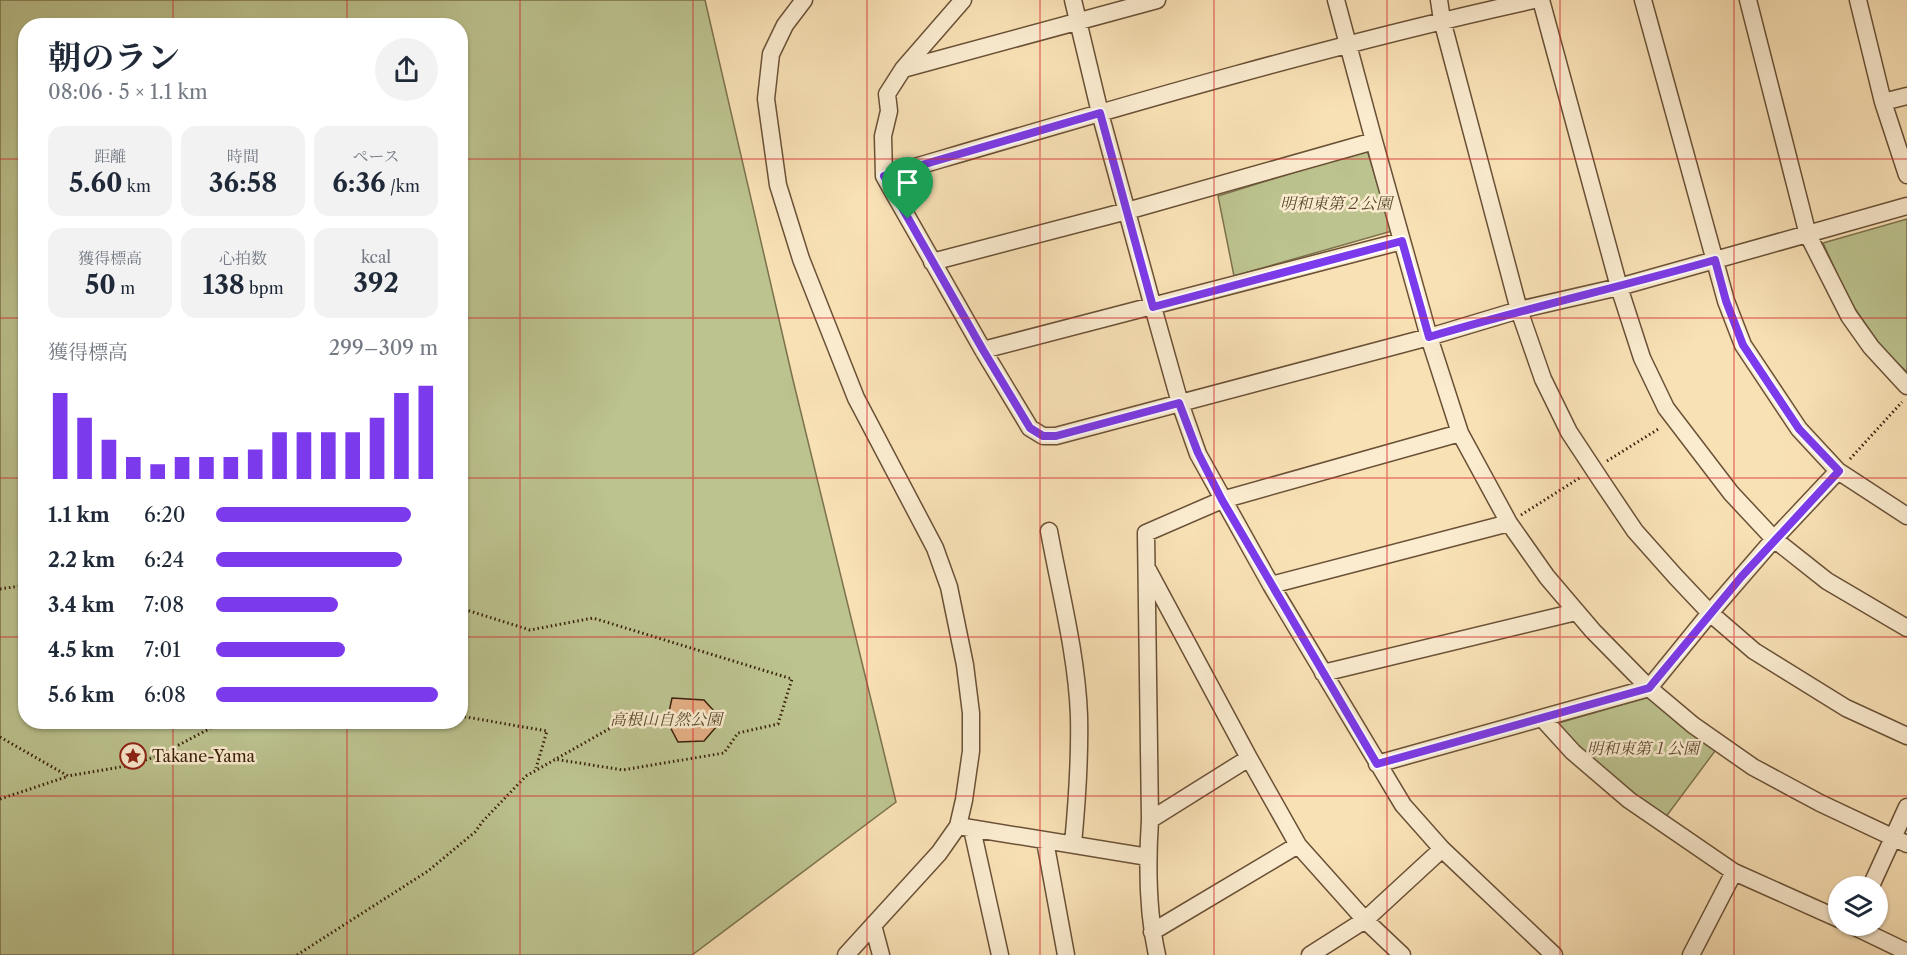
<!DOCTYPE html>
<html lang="ja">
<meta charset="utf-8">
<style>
:root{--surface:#fff;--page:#f2f2f3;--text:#1f2937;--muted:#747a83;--accent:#7c3aed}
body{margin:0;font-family:"Libre Caslon Text","Noto Serif JP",serif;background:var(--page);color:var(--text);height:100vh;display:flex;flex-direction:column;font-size:22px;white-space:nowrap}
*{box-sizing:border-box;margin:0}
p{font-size:20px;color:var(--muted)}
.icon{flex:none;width:33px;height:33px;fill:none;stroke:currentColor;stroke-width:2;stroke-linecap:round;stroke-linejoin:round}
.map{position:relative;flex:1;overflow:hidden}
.side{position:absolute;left:18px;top:18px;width:450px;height:711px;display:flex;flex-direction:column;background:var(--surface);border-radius:24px;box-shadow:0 2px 4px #0004}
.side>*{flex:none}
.buttons{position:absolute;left:1828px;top:876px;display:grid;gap:12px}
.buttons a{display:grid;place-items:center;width:60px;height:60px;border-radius:50%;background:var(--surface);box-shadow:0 2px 4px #0004;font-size:30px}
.pin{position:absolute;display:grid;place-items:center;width:51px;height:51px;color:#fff;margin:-62px -26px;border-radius:50% 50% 50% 0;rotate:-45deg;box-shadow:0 0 6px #0007}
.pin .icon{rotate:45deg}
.round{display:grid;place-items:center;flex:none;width:63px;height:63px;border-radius:32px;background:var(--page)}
.summary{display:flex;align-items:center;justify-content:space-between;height:102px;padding:0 30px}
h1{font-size:33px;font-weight:700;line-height:45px}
.figures{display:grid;grid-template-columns:repeat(3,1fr);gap:9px;height:102px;padding:6px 30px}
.figures div{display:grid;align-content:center;border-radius:15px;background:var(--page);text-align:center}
.figures b{font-size:26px;font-weight:700}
.figures small{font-size:16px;font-weight:400}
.figures p{font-size:16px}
.chart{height:168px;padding:12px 30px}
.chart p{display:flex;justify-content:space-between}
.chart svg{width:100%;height:108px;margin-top:6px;stroke:var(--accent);stroke-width:6}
ul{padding:0 30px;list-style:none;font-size:20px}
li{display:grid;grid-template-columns:96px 72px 1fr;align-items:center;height:45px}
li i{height:15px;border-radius:8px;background:var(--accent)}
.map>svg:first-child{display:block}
.green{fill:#bcc38f;stroke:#7c724e;stroke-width:1.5;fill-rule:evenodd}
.building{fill:#e4b086;stroke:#3b210c;stroke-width:1.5}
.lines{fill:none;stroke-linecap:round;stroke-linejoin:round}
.minor-casing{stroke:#6a5136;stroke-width:19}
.path{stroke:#3b210c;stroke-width:3;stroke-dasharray:1.5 3;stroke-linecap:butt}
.minor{stroke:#fbecd0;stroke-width:16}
.route-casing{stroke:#fff;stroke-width:12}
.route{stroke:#7c3aed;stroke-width:8}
.grid{fill:none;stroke:#d62828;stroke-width:1.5;stroke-opacity:0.55}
.labels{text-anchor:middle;stroke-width:5;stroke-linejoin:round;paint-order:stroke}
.park-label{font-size:16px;font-style:italic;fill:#5b4a2d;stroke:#fbecd0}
.poi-label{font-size:16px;fill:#3b210c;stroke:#fbecd0;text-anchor:start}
</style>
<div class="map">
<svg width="1907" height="955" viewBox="0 0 1907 955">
<rect width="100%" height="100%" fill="#f9e1b6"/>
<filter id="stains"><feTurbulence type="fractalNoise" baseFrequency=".00333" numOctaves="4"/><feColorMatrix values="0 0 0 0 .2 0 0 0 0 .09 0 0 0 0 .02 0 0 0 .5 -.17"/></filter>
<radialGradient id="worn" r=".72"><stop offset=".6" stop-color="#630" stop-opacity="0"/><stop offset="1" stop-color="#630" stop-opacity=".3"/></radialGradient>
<path class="green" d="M0,0H705L793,380L896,802L692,955H0ZM26,26H460V722H26Z
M1367,150L1392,231L1234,276L1218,196Z
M1907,219V372L1883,349L1849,300L1823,243Z
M1649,697L1715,751L1665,818L1598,768L1555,724Z"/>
<path class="building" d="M672,698L704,700L722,720L704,741L678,742L667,721Z
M128,749L142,750L140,761L130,759Z"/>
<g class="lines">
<g class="minor-casing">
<path id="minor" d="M804,0L785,25L771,54L766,99L778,185L801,259L856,398L935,548L949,587L965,665L971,713V751L964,800L958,826L939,853L846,955
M963,0L903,69L887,94L889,111L883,136L884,176L983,350L1030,428L1043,436H1056L1429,337L1519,310L1619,287L1907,206
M1073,0L1100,113L1153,307L1180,403L1198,454L1271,585L1403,805L1442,849L1554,955
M1336,0L1374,141L1429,337L1460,433L1509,523L1547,577L1593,631L1649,688L1693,725L1753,767L1820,803L1907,844
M1439,0L1442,20L1519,310L1543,379L1569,432L1602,482L1635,531L1676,577L1710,613L1754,651L1846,708L1907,736
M1541,0L1619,287L1642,358L1666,408L1731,493L1774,539L1827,581L1907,628
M1643,0L1726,301L1743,345L1799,429L1838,471L1907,516
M1748,0L1808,235L1849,316L1871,347L1907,386
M1858,0L1883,102L1907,175
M903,69L1157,0
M1883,102L1907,96
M884,176C1099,113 1315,48 1534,0
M932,262L1127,211L1374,141
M983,350L1402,241
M1049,531C1060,591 1077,656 1079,716C1080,759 1077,802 1073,844
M1148,570L1249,758L1298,845L1365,920L1402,955
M1271,585L1509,523
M1323,673L1576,612
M1542,718L1573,752L1629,800L1734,872L1839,919
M1377,764L1649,688L1710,613L1774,539L1838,471
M1150,820L1249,758
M958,826L1148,857
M972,829L1000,955
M1045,841L1066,955
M1871,886L1907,807
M873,925L881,955
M1853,926L1907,952
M1152,932L1298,845
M1157,955C1147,910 1147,865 1150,820L1146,533L1222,500L1460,433
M1310,955L1365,920L1442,849
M1691,955L1734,872"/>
</g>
<path class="path" d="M1850,459L1902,402
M1607,461L1660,428
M1521,515L1581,477
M0,589L26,585
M460,608L530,630L593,618L792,679L778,724L738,733L724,753L623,770L554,759
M460,716L547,731L536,768
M333,722L345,724L350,722
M0,737L68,776L126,766L158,756L222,722
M0,799L66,777
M297,955L428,871L475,832L483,821L526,776L630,717"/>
<use href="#minor" class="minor"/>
</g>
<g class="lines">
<g class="route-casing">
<path id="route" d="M1100,113L1153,307L1402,241L1429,337C1524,309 1620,287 1715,260L1726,301L1743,345L1799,429L1839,471L1742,576L1649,688L1377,764L1222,500L1198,453L1179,403L1056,436H1043L1030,428L983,350L884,176Z"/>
</g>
<use href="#route" class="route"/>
</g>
<path class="grid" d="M173,0V26M347,0V26M520,0V955M693,0V955M867,0V955M1040,0V955M1214,0V955M1387,0V955M1560,0V955M1734,0V955M0,159H26M460,159H1907M0,318H26M460,318H1907M0,478H26M460,478H1907M0,637H26M460,637H1907M173,722V955M347,722V955M0,796H1907"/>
<defs>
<g id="sight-ring" transform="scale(1.35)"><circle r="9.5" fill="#fbecd0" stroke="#8f2418" stroke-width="1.5"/><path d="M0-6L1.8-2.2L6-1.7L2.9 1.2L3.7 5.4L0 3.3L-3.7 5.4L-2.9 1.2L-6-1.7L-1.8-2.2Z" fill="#8f2418"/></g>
</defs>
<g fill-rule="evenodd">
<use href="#sight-ring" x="133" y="756"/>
</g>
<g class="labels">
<g class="park-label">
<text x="1336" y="209">明和東第２公園</text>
<text x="666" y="725">高根山自然公園</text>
<text x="1643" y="754">明和東第１公園</text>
</g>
<g class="poi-label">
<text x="152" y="762">Takane-Yama</text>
</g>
</g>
<rect width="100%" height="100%" filter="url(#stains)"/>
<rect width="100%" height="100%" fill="url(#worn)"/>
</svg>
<div class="buttons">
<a><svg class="icon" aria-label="layers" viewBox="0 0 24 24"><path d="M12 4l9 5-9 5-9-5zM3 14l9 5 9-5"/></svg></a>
</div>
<div class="pin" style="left:908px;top:219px;background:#1e9e55"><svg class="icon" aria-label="arrive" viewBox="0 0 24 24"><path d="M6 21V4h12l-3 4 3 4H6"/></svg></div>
<section class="side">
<div class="summary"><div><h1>朝のラン</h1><p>08:06 · 5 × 1.1 km</p></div><a class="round"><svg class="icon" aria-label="share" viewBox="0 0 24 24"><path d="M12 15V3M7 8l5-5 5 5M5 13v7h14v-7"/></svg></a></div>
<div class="figures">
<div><p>距離</p><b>5.60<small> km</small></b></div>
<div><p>時間</p><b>36:58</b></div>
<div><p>ペース</p><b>6:36<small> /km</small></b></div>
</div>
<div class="figures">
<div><p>獲得標高</p><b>50<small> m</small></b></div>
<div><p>心拍数</p><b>138<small> bpm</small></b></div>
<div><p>kcal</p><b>392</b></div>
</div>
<div class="chart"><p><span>獲得標高</span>299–309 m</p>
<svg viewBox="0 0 160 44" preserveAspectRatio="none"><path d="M5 44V9M15 44V19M25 44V28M35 44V35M45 44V38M55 44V35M65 44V35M75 44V35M85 44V32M95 44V25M105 44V25M115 44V25M125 44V25M135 44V19M145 44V9M155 44V6"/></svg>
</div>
<ul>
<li><b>1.1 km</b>6:20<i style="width:88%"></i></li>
<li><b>2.2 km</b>6:24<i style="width:84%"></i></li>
<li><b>3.4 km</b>7:08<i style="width:55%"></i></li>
<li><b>4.5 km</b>7:01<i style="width:58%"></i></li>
<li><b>5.6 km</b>6:08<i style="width:100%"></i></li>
</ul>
</section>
</div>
